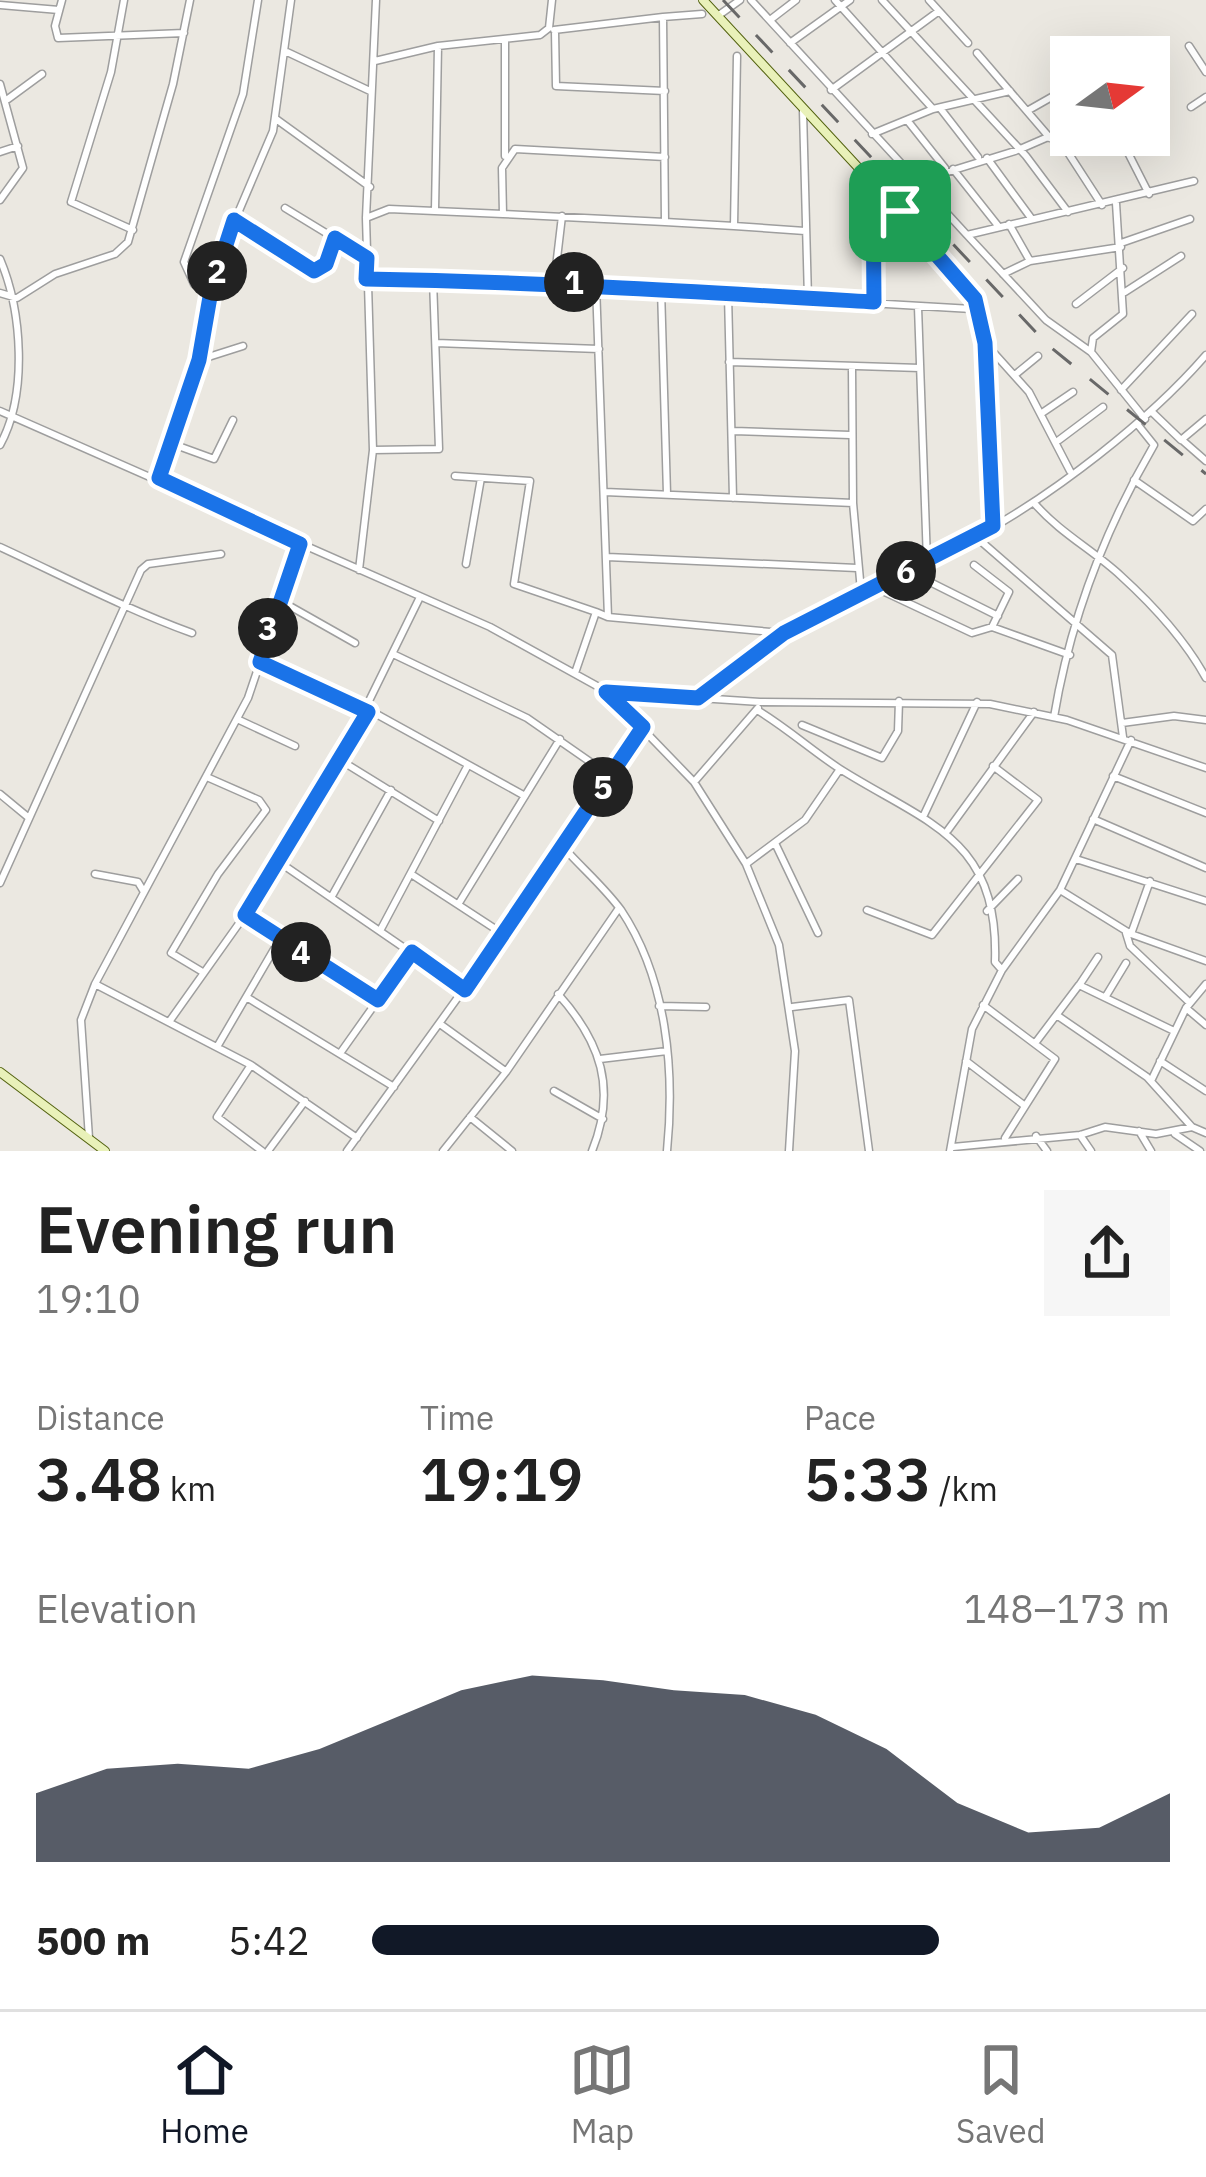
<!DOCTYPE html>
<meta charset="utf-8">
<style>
:root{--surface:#fff;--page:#f6f6f6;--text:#222;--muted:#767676;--line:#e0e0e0;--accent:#111827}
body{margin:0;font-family:"IBM Plex Sans",sans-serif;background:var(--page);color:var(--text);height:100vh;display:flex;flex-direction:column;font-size:45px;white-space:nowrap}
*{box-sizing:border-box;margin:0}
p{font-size:39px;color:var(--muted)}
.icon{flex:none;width:66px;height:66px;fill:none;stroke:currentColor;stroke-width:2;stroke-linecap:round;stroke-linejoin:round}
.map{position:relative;height:1151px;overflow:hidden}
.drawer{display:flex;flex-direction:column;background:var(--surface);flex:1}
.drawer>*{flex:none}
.needle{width:78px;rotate:75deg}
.tools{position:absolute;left:1050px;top:36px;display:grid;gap:24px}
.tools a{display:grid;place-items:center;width:120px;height:120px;border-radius:0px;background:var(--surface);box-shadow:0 12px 48px #0002;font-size:60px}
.pin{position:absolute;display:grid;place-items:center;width:102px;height:102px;color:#fff;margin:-51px;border-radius:24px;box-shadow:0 6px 18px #0006}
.km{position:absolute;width:60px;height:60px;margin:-30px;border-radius:50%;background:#222;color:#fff;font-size:33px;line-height:60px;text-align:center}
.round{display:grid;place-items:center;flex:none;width:126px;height:126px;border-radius:0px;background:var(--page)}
.head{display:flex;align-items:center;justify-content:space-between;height:204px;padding:0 36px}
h1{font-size:66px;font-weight:600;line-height:90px}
.stats{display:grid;grid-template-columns:repeat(3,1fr);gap:18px;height:204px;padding:12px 36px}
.stats div{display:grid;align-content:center}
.stats b{font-size:60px;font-weight:600}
.stats small{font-size:33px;font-weight:400}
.stats p{font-size:33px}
.chart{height:336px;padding:24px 36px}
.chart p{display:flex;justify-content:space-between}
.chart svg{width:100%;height:216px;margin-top:12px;fill:var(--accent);opacity:.7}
ul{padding:0 36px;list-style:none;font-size:39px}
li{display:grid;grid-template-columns:192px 144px 1fr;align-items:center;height:90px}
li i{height:30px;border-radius:15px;background:var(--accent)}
.dock{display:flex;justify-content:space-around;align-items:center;height:168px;border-top:3px solid var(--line);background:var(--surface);font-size:33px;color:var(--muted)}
.dock a{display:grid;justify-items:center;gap:6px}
.dock .current{color:var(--accent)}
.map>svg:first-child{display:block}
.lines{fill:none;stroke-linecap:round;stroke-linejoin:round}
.minor-casing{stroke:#9e9e9e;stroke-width:9}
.secondary-casing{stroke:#536210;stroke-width:10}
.minor{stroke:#fff;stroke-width:6}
.secondary{stroke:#e9f1b9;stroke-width:8}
.rail{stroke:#686868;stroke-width:3;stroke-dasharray:24 24;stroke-linecap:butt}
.route-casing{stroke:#fff;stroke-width:24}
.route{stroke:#1a73e8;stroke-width:15}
</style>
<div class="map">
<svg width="1206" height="1151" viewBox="0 0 1206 1151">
<rect width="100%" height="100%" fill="#ebe8e1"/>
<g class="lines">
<g class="minor-casing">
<path id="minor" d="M62,0L55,26L58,38L184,33
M124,0L111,72L71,202L133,230
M751,0L967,235L1194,181
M835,0L933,109
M882,0L1026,156L1068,212
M929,0L968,43
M0,5L59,10
M702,14L663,17L665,222L734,226
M719,15L740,0
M770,20L796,0
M554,30L663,17
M555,31L556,86L665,91
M505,40V156
M790,43L850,0
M1189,46L1206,72
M287,52L370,91
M977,53L1050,138
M737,56L734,226L805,231
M375,61L438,46L540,35L549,28L552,0
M0,84L23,168L0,200
M831,90L939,11
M8,99L42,74
M1191,107L1206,97
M940,108L978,157
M803,111L808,299
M1027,111L1071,86
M276,119L370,187
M907,120L945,168
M872,134L933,109L1010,91
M1056,134L1102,205
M1119,135L1149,194
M0,152L18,146
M987,158L1031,218
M953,169L999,227
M915,182L1018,150L1071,127
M873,184L871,235L906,237
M285,208L367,258
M435,210L438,46
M503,214L665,222
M366,218L389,209L503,214L502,168L515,149L665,157
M234,220L314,271L326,264L335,238
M1009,224L1030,261
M921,234L942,210
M871,235L874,302
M967,235L1046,320L1091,352L1145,419
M1121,243L1190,219
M930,245L968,290L977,312
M0,259C22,311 28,394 0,445
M1003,274L1030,261L1121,247
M366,279L474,278L498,286L585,281L627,289L972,309L981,320L985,343L993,526
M554,284L562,216
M596,285L608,617L782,633
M661,289L667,494
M211,291L194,284L184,262L243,94L258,0
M1125,292L1181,256
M0,293L17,298L55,274L115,254L128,242L173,84L190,0
M728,295L733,498
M1076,304L1123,268
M918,307L927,561
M436,343L599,349
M985,343L1029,392L1070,471
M1091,352L1093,338L1123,314L1116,203
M199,360L243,346
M729,362L920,368
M852,368L853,503L861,591
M1016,374L1038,356
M1121,390L1192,314
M0,411L490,627L606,691L694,782L746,864L779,945L795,1051L789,1151
M1152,412L1181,440L1206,419
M1042,413L1073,392
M734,431L850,435
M1059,440L1103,407
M1182,440L1206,461
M170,443L214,459L233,420
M373,450L439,449L433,280
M455,476L530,481L514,584L596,612
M159,478L199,360L224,246L273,131L291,0
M1134,480L1193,521L1206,509
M605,492L853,503
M1034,503C1060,533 1093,550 1121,576C1154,606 1185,640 1206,678
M976,537L1112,655L1123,737
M0,547C65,577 126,609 192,633
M607,557L857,568
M466,564L481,478
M974,565L1009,592L992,627
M359,570L373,450L366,218L376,0
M910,572L998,616
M874,587L972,633L992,627L1070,655
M279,600L355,643
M393,654L527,718L609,775
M261,662L360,705L525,796
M575,673L596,612L608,617
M608,692L760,702L990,704L1067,720L1206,768
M698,698C780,625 881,588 976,537C1054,494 1148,422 1206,355
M757,710C787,728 811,750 840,769C927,824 999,837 995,962L1002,970
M1054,717C1070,621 1105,529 1154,445L1138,425
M237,719L295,746
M1122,723L1174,716L1206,720
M802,725L882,758L898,731L899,701
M340,760L439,821
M1113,776L1206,813
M694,782L758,708
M0,794L29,818
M923,817L977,702
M1093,819L1206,868
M948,830L1034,712
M775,843L818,933
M565,849C583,869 605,888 621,910C667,979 675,1070 667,1151
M1076,859L1206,901
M279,862L464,989
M746,864L805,820L840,769
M95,874L138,882L144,892
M411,874L503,934
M0,883L141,570L148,564L221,554
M1060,890L1131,934L1206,961
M332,896L391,790
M459,903L560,739
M867,910L932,935L1038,800L993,766
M987,911L1018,879
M245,915L378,1001
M381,929L468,765
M1126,933L1130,946L1189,1002
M1131,934L1150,881
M201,971L171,953L218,874L266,810L259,800L209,778
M95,984L251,1065L357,1138
M1080,984L1098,957
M558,994C601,1042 617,1089 592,1151
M1106,996L1126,963
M248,998L394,1087
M983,1005L1055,1059L1005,1138
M659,1006L706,1007
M792,1007L849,1000L869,1151
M1186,1008L1206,1025
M1058,1016L1147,1077L1192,1127L1206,1133
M169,1022L245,915L340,760L420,597
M440,1024L505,1071
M1036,1042L1079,985L1174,1031
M217,1047L280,939
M341,1052L412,952
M600,1059L667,1051
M966,1061L1025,1106
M1160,1061L1206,1091
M251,1065L217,1117L262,1151
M1151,1081L1186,1008L1206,984
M554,1091L603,1119
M470,1117L512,1151
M1139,1131L1151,1151
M1175,1134L1200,1151
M1080,1135L1091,1151
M1036,1136L1047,1151
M89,1138L81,1020L95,984L248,698L300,544
M953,1147L1080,1135L1105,1127L1156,1134L1192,1127
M268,1151L305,1101
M347,1151L565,849L643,727
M443,1151L506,1072L619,908
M950,1151L972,1029L1002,970L1060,890L1131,740"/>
</g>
<g class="secondary-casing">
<path id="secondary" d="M703,0L930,245
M0,1072L105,1151"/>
</g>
<use href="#minor" class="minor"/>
<use href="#secondary" class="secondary"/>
<path class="rail" d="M723,0L1048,345L1206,474"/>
</g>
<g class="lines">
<g class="route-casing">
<path id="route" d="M873,182L975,299L985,343L993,526L784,633L698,698L606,692L643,727L465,990L412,952L378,1000L245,915L368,712L260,662L300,544L159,478L199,360L211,291L234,220L314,271L326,264L335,238L367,258L366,279C536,282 702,292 874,302Z"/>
</g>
<use href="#route" class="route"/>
</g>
</svg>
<div class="tools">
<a><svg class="needle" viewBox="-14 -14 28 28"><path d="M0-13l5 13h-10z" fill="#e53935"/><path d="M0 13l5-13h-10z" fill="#767676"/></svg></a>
</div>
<div class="pin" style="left:900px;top:211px;background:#1e9e55"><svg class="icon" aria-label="arrive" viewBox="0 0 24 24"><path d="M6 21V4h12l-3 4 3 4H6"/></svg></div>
<b class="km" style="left:574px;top:282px">1</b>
<b class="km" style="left:217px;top:271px">2</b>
<b class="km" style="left:268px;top:628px">3</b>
<b class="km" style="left:301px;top:952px">4</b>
<b class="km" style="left:603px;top:787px">5</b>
<b class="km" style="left:906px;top:571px">6</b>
</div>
<section class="drawer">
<div class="head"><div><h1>Evening run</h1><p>19:10</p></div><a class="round"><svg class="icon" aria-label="share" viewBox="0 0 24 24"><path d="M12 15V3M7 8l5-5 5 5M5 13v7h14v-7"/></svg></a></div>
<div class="stats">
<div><p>Distance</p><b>3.48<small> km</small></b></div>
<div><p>Time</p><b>19:19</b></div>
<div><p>Pace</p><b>5:33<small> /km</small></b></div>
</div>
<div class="chart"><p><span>Elevation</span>148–173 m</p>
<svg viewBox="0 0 160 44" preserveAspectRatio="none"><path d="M0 44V30L10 25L20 24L30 25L40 21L50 15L60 9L70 6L80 7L90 9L100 10L110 14L120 21L130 32L140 38L150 37L160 30V44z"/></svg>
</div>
<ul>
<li><b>500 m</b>5:42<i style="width:71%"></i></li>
</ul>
</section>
<nav class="dock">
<a class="current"><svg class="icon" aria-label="home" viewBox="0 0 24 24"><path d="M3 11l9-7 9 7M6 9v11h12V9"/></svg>Home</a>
<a><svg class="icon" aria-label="map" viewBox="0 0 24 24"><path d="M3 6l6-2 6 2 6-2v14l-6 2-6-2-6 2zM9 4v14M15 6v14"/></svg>Map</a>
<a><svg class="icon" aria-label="saved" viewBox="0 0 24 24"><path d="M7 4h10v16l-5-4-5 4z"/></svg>Saved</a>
</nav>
